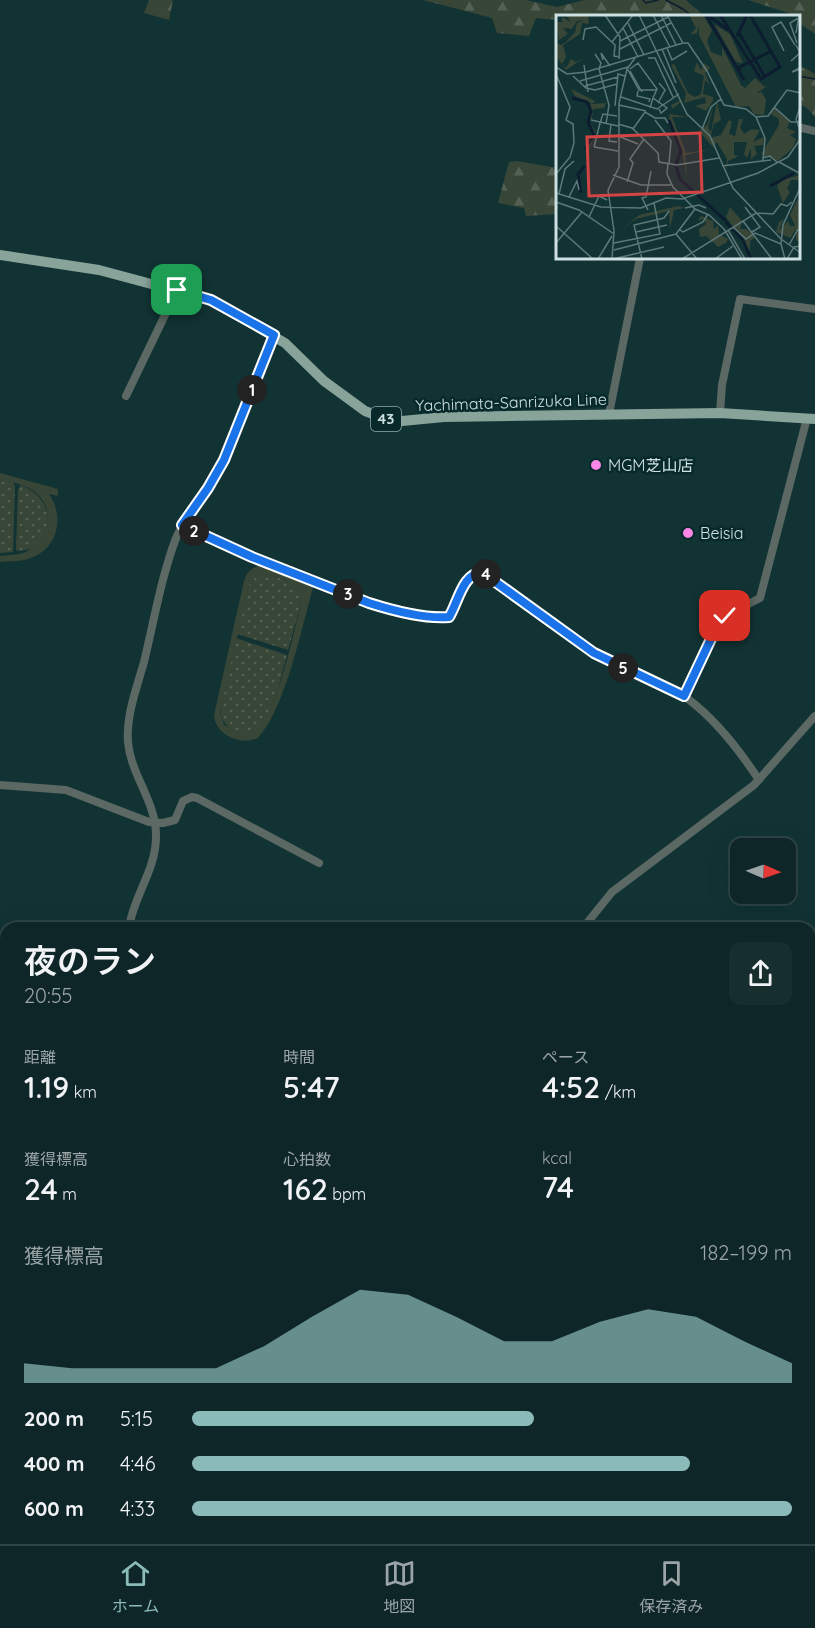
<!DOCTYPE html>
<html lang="ja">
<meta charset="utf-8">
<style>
:root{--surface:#0e2627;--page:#172e2f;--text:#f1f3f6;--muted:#9ba5a7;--line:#2e4344;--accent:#8bbbb9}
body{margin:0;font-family:Quicksand,"Noto Sans JP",sans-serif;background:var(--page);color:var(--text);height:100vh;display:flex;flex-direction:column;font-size:22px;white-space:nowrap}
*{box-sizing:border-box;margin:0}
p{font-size:20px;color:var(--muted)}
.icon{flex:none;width:33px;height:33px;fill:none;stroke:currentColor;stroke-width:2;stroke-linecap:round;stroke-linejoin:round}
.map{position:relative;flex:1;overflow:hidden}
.side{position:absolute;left:0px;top:922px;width:816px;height:622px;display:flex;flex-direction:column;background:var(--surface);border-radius:18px 18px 0 0;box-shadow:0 6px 24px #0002,0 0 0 2px var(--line)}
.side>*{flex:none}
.needle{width:39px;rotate:92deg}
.fabs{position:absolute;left:730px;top:838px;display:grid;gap:12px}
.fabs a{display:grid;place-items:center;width:66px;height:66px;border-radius:12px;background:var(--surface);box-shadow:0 6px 24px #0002,0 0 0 2px var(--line);font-size:30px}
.pin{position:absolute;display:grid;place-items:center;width:51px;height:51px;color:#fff;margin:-26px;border-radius:12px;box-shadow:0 3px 9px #0006}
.km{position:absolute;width:30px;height:30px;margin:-15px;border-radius:50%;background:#222;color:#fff;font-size:16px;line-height:30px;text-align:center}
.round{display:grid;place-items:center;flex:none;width:63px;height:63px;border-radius:12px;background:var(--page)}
.head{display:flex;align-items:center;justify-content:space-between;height:102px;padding:0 24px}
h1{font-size:33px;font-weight:600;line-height:45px}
.figures{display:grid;grid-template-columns:repeat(3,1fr);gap:9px;height:102px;padding:6px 24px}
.figures div{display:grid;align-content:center}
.figures b{font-size:30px;font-weight:600}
.figures small{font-size:16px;font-weight:400}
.figures p{font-size:16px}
.chart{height:168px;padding:12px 24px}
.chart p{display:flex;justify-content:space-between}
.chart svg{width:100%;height:108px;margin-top:6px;fill:var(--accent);opacity:.7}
ul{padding:0 24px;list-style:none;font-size:20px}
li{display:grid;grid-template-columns:96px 72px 1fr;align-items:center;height:45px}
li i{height:15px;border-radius:8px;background:var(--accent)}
.tabs{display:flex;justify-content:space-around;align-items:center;height:84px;border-top:2px solid var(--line);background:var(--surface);font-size:16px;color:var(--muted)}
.tabs a{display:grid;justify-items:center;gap:3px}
.tabs .on{color:var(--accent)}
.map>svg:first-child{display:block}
.grass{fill:url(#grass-dots)}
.forest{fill:url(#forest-firs)}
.garden{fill:#374636;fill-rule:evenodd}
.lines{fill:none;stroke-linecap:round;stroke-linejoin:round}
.stream{stroke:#0c1d2f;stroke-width:1.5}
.river{stroke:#0c1d2f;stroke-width:10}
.minor{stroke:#5c6864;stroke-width:8}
.major{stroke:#88a399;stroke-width:10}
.highway{stroke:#9abaae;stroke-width:12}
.route-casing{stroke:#fff;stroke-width:12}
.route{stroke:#1a73e8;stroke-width:8}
.poi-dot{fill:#fa87e7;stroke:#07292a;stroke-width:2}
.labels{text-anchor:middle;stroke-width:5;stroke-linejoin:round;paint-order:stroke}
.shield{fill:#07292a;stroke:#92a9aa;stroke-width:1.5}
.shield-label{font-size:15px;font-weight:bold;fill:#cee0e1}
.street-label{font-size:16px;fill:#cee0e1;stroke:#07292a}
.poi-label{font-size:16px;fill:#cee0e1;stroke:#07292a;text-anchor:start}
.inset-river{fill:none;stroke:#0c1d2f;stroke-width:3}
.inset-road{fill:none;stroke:#5d7879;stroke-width:1.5}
.view{fill:#d54444;fill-opacity:0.15;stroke:#d54444;stroke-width:3}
.inset-edge{fill:none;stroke:#cee0e1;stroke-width:3}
</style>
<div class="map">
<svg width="815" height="1544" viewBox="0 0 815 1544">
<defs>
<pattern id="grass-dots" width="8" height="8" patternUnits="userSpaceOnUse" patternTransform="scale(1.5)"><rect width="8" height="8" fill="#374636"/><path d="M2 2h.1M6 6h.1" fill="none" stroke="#536053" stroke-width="1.8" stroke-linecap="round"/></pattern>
<pattern id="forest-firs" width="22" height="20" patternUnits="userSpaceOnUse" patternTransform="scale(1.5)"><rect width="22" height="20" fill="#374636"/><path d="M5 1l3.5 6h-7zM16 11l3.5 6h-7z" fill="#536053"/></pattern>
</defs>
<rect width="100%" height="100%" fill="#123334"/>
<path class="grass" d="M0,480L13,482L15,486L13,552L0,553Z
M21,485C41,493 54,511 45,534C42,539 38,545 33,548C29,550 23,550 19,551L16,550L18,489Z
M262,574H270L294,584L301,594V604L288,650L237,634L249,585L255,577Z
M236,638L287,655C281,678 275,705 261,725C248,744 217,728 221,707Z"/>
<path class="forest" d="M149,0H173L169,20L144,13Z
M423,0H526L557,7L584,0H686L704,16H557V20L536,18L529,36L497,33L492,18Z
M748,0H815V34L799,23L798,16Z
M799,67L805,68L815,74V117L807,108L799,104Z
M517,161L557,168V214L526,216L524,208L498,203L509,162Z
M6,1453V1539H28L24,1544H0V1465Z"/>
<path class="garden" d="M0,473L58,489V496L49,494C64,515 59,547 33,557C23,562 11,561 0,562V556C8,555 16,555 23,553C48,544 58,510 35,492C25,484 12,482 0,480Z
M264,565L299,578L305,584L307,582L314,584C302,626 286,707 258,738C241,746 215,735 214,715L244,581C247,571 253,566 264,565ZM265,574C282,577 303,584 301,604C293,634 278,713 254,731L242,733L224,725L220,712L249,585L255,577Z"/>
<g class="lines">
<path class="stream" d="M643,0L646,3L658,0
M666,0L683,9L692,16
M798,76L815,79"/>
<path class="river" d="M810,1207L815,1204
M0,1451L6,1443"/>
<path class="minor" d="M798,127L815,131
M126,396L177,290
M720,413L722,385L740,299L815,309
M609,414L640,258
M182,525L252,557L370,603C392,610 426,619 449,617L469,578L475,573L487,574L594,653L688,699C716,720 740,751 759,780
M684,696L721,618L760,598L807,418
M0,785L66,790L149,822L163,823L175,820L183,801L192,797L197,798L319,863
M129,928C133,897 156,870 156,837C157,803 131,776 128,742C126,715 137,687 144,662C154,621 161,578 176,538L185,520L208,488L224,460L274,335
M583,928L612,892L754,785L815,716
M810,1097L815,1093
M0,1217L6,1212
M419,1539L420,1544"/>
<path class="major" d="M0,255L99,270L211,300L285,343L324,381L365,411L389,420L402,421L444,417L720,413L815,419"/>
<path class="highway" d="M0,1511L6,1525
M12,1539L14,1544"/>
</g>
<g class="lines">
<g class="route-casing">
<path id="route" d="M177,290L211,300L274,335L224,460L208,488L182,525L252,557L369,603C391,610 426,619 449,617C458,603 463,571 483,573L594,653L684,696L719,622L725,616"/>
</g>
<use href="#route" class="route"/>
</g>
<g class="poi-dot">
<circle cx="596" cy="465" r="6"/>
<circle cx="688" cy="533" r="6"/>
</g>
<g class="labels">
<rect class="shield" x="371" y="407" width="30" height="24" rx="4.5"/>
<g class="shield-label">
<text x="386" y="424">43</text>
</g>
<g class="street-label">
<text transform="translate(511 402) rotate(-2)" y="6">Yachimata-Sanrizuka Line</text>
</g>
<g class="poi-label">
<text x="608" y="471">MGM芝山店</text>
<text x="700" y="539">Beisia</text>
</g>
</g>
<g transform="translate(556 15)">
<rect width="244" height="244" fill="#123334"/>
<path d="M133,0H147L156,15L151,26L155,37L166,41V32L185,70L189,73L199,63L209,72L215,69L200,78L206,77L210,85L208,100L198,99L193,91L180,92L143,20V10L141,18L134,20L140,13ZM158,9L174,19L187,48L180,47ZM218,93L234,106L231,113L240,117L234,120L240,124L237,133L222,146L205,139L223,110V104L215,99Z" fill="#374636"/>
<path d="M10,0H32L33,9L26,8L24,19L7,30L10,42L6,49L10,53L15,44L20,47L27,44L10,55L0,41V27L5,30L10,27L19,17L21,8L28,5L21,6L16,14L7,13L12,19L3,25L0,7H6V2L15,7ZM141,47L145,55L148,48L154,53L149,58L154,70L149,65L147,79L157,82V86L150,96L139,91L150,88L149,82L128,88L130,78L115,50L118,49L132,78L139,82L145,79L148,61L138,56ZM15,74L39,86L36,89L50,88L48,93L37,94L36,104L33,106L40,117L33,134L32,153L30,133L38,118L31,107L35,88L19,81ZM125,85L132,102H116L130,138L157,134L129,140L131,164L126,135L113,103L114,99L131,102L125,87L116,94L115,90ZM161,87L165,105L158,109L154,123L165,120L173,105L176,107L173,119L179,121L183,104H187L184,112L188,119L196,114L204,115L197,127L208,122L207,130L198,131L201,139L195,144V133L191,143L188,139L191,127H178V140L183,141L172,146L170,157L171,144L161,127L157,132L143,116L151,110L158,90L152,112L155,117ZM244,160V170L242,165H235L231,174L234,177L227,188L221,171L226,165ZM241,185L244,186V228L240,225V214L234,223L220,217L223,207L228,204L223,215L232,206L234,211H239L234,200ZM122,191L129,193L118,195L114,214L113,196L80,204L64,216L83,200ZM174,192L186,206L184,214H190L200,222L194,226V236L170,202ZM145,201L157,206L158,214L162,210L163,219L172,224L170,228L162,232L150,221L144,222L143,214L150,209L148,204L142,205Z" fill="#374636"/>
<path class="inset-river" d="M150,0L188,65M151,0L172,15M164,0L205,64L224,52L194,0M183,18L209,62M181,21L191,0M183,56L184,52L215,36M16,83L31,87L35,96L32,107L38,120L29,134M113,105L125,136L120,150M120,151L124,164L170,206M214,171L238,158M25,178L22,159L29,151M170,207L187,225L195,244"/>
<path class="inset-road" d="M49,0L64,22L63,44M83,0L131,99L154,121L177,173L225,224M97,0L114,32M105,0L120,30M111,0L127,28H132L151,56L168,90L190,94L200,102L209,123L207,146M72,8L88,40M67,13L82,42M240,18L243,0M27,25L29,14L40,12L59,30L58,41L64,42M64,26L112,2M56,27L77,0M241,28L234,8L244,2M111,33L116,45L131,36M64,34L115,8M106,34L120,68M228,36L216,12L225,7L239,30M39,39L45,48L43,54L53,90L50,109M92,43H99L117,82M47,45L45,38L54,51M235,46L244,38L240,30M28,50L32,77M0,52L11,59L30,57L127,28M245,52L236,57L245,54M71,53L83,75H100M74,54L82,48L101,74L97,83M74,56L86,77M0,59L14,92L10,105L17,109L18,128L14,142L0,159M17,61L30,73L39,75L61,69M24,66L72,52M29,71L62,62M82,76L81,81L94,84L93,87M65,82L101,94L123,79M102,88L109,75L103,68M63,90L90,96M245,90L240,104L245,118M59,91L62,59L69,61M218,92L235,107H245M94,93L97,83L111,93L105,98L103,94M200,102L212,101L231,75L245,78M35,105L62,111M99,105L115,126L113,149M44,108L47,99L61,101M55,109L53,126L61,127M62,109L76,113L102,138L103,147L121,150L163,143M77,114L89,97L99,103H109L112,108M146,114L155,92L165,84M62,121L82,129M38,132L44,108M38,132L62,136M206,143L214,141L222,148M223,147L245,159M112,148L111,159L117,172L139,194L153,200L168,214L186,244M166,151L215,145M57,160L85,170H115M71,167L77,148L74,144L88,124M0,178L45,192L85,193L110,183L126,184L202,158L232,142L245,123M3,179L9,154L18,146M13,182L21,166L23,175M0,187L23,195L58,219M189,192L204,212L196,217M129,193L143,190L150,193M92,195L86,183L90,182L95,156M33,202L43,181L51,185M187,206L216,244M0,211L37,244M177,212L190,224L199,218L225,229M124,215L127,217L147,207L152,199M172,215L189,244M80,217L111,210M120,219L141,244M225,224L245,238M0,228L26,197M58,228L104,219L98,188M233,230L242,214M58,235L120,219L139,194M42,244L56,221M56,244L58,216L52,175L63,152V88L71,54L79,43M57,244L108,232M86,244L78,210L108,203L113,196M126,244L200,198L217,199L225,189L231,191L236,187M159,244L177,231M229,244L225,229L227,210L245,171M231,244L238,232L245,231"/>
<path class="view" d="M144,118L146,177L33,181L31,122Z"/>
<rect width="244" height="244" class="inset-edge"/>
</g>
</svg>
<div class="fabs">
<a><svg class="needle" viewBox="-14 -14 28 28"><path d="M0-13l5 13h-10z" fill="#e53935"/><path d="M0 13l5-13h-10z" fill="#9ba5a7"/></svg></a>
</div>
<div class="pin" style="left:177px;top:290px;background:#1e9e55"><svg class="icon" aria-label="arrive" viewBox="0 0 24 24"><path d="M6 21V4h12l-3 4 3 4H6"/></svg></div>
<div class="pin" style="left:725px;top:616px;background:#d93025"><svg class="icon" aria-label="check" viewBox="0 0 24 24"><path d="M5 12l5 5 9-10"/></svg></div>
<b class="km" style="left:252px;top:390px">1</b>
<b class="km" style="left:194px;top:531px">2</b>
<b class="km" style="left:348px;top:594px">3</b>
<b class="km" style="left:486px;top:574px">4</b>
<b class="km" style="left:623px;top:668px">5</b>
<section class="side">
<div class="head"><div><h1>夜のラン</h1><p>20:55</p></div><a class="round"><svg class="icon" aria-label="share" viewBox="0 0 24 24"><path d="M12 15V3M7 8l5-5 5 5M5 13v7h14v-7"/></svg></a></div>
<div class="figures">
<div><p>距離</p><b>1.19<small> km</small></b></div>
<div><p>時間</p><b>5:47</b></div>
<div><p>ペース</p><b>4:52<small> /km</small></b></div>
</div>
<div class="figures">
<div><p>獲得標高</p><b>24<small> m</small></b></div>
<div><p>心拍数</p><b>162<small> bpm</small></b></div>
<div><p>kcal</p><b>74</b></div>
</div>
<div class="chart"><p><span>獲得標高</span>182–199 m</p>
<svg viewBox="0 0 160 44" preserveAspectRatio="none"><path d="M0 44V36L10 38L20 38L30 38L40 38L50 29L60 17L70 6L80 8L90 17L100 27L110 27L120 19L130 14L140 17L150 27L160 36V44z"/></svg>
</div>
<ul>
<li><b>200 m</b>5:15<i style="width:57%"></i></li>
<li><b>400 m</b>4:46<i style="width:83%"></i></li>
<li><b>600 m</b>4:33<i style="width:100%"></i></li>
</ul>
</section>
</div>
<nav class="tabs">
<a class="on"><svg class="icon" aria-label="home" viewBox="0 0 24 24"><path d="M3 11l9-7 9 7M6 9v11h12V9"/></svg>ホーム</a>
<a><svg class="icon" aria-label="map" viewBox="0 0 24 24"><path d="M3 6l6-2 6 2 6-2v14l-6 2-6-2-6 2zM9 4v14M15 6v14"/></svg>地図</a>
<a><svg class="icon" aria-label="saved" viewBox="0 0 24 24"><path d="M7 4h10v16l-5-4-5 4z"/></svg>保存済み</a>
</nav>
